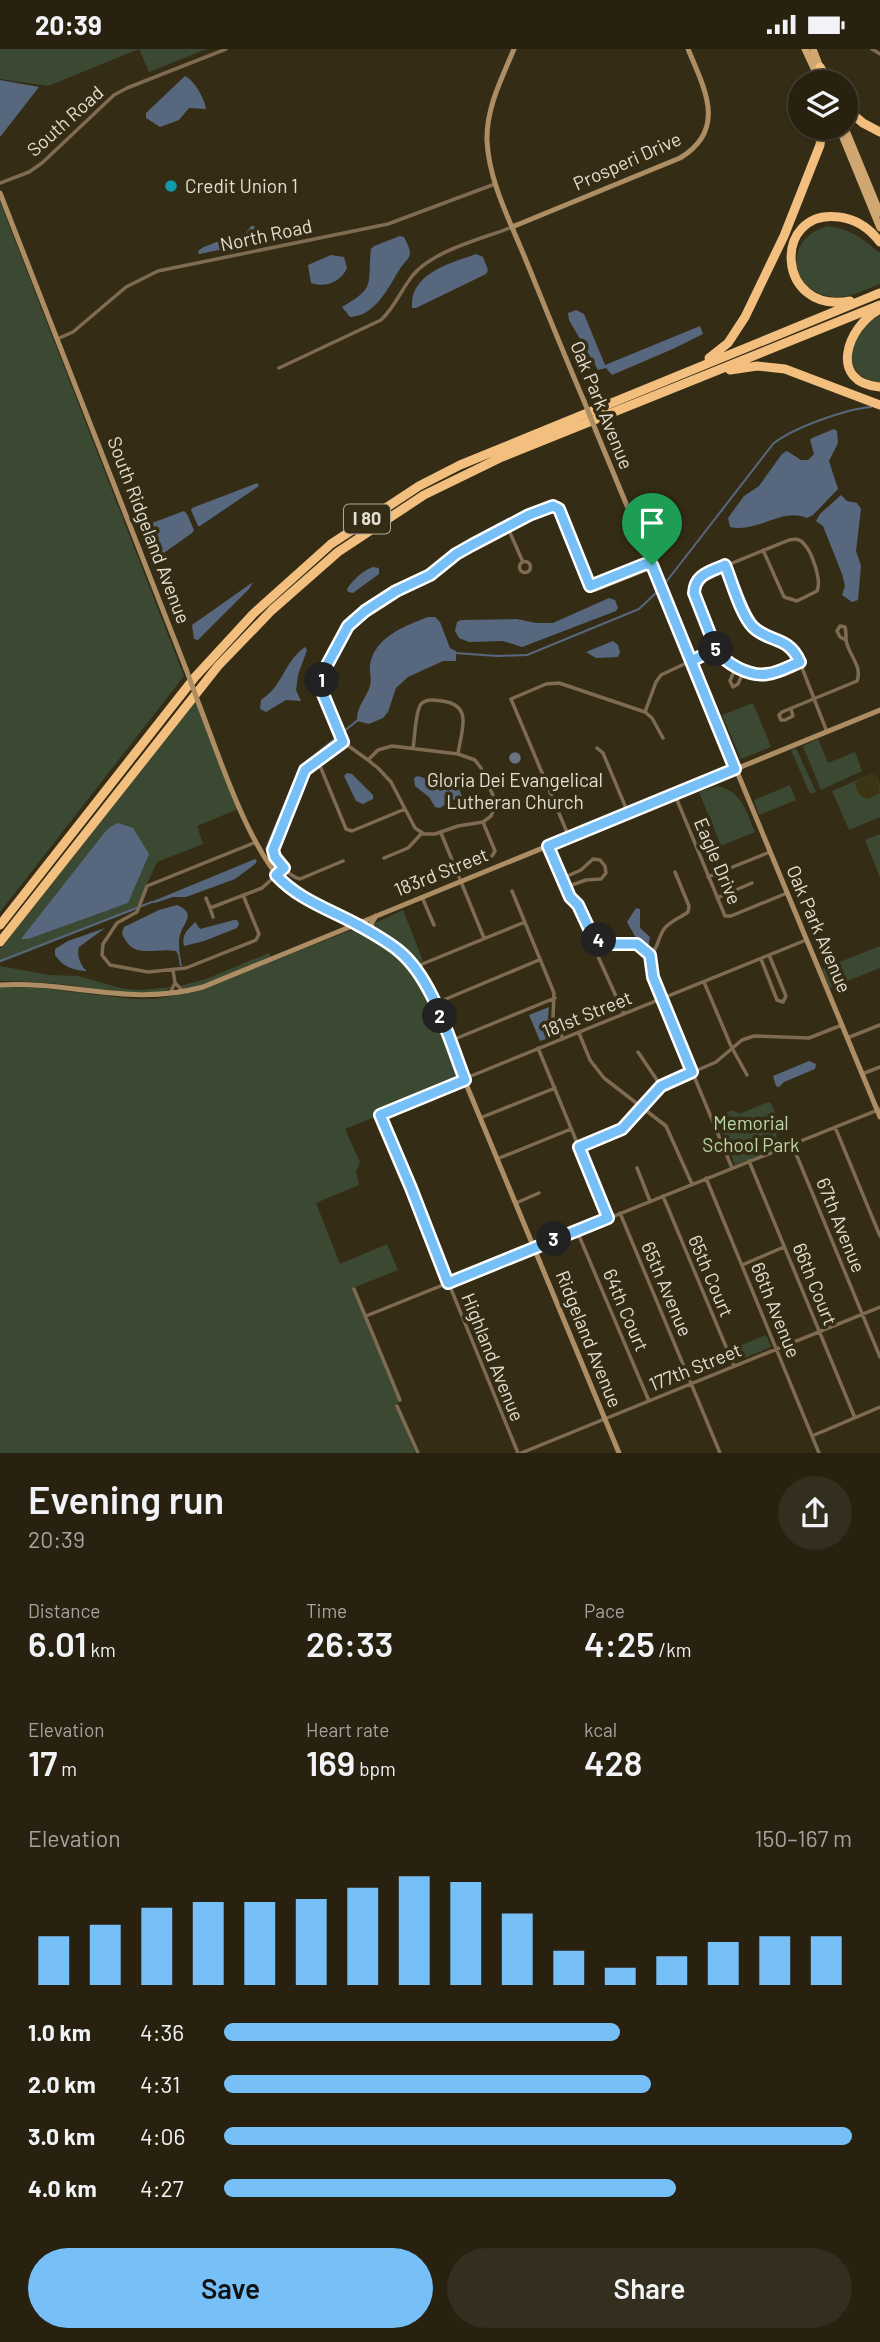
<!DOCTYPE html>
<meta charset="utf-8">
<style>
:root{--surface:#282110;--page:#342e1e;--text:#f1f3f6;--muted:#a5a39f;--line:#443e30;--accent:#76c0f7}
body{margin:0;font-family:Barlow,sans-serif;background:var(--page);color:var(--text);height:100vh;display:flex;flex-direction:column;font-size:26px;white-space:nowrap}
*{box-sizing:border-box;margin:0}
p{font-size:23px;color:var(--muted)}
.icon{flex:none;width:38px;height:38px;fill:none;stroke:currentColor;stroke-width:2;stroke-linecap:round;stroke-linejoin:round}
.map{position:relative;height:1404px;overflow:hidden}
.sheet{display:flex;flex-direction:column;background:var(--surface);flex:1}
.sheet>*{flex:none}
.buttons{position:absolute;left:788px;top:21px;display:grid;gap:14px}
.buttons a{display:grid;place-items:center;width:70px;height:70px;border-radius:50%;background:var(--surface);box-shadow:0 2px 5px #0004,0 0 0 2px var(--line);font-size:35px}
.pin{position:absolute;display:grid;place-items:center;width:60px;height:60px;color:#fff;margin:-72px -30px;border-radius:50% 50% 50% 0;rotate:-45deg;box-shadow:0 0 7px #0007}
.pin .icon{rotate:45deg}
.km{position:absolute;width:35px;height:35px;margin:-18px;border-radius:50%;background:#222;color:#fff;font-size:19px;line-height:35px;text-align:center}
.round{display:grid;place-items:center;flex:none;width:74px;height:74px;border-radius:37px;background:var(--page)}
.summary{display:flex;align-items:center;justify-content:space-between;height:119px;padding:0 28px}
h1{font-size:38px;font-weight:600;line-height:52px}
.stats{display:grid;grid-template-columns:repeat(3,1fr);gap:10px;height:119px;padding:7px 28px}
.stats div{display:grid;align-content:center}
.stats b{font-size:35px;font-weight:600}
.stats small{font-size:19px;font-weight:400}
.stats p{font-size:19px}
.chart{height:196px;padding:14px 28px}
.chart p{display:flex;justify-content:space-between}
.chart svg{width:100%;height:126px;margin-top:7px;stroke:var(--accent);stroke-width:6}
.button{display:flex;gap:14px;margin-top:auto;padding:14px 28px}
.button a{flex:1;height:80px;border-radius:42px;background:var(--accent);color:#111;font-size:28px;font-weight:600;line-height:80px;text-align:center}
.button a+a{background:var(--page);color:var(--text)}
ul{padding:0 28px;list-style:none;font-size:23px}
li{display:grid;grid-template-columns:112px 84px 1fr;align-items:center;height:52px}
li i{height:18px;border-radius:9px;background:var(--accent)}
.status{display:flex;justify-content:space-between;align-items:center;height:49px;padding:0 35px;background:var(--surface);direction:ltr}
.status svg{height:19px;fill:currentColor}
.map>svg:first-child{display:block}
.green{fill:#3b4933}
.sand{fill:#3d3414}
.water{fill:#57687e}
.lines{fill:none;stroke-linecap:round;stroke-linejoin:round}
.stream{stroke:#57687e;stroke-width:2}
.street{stroke:#7f6b51;stroke-width:3.5}
.secondary{stroke:#ad8d64;stroke-width:5}
.primary{stroke:#d1a771;stroke-width:7}
.highway{stroke:#f2bf7e;stroke-width:9}
.secondary-bridge{stroke:#ad8d64;stroke-width:5}
.route-casing{stroke:#fff;stroke-width:14}
.route{stroke:#76c0f7;stroke-width:9}
.culture-dot{fill:#0f9aa8;stroke:#352c15;stroke-width:2.5}
.worship-dot{fill:#6b7280;stroke:#352c15;stroke-width:2.5}
.labels{text-anchor:middle;stroke-width:7;stroke-linejoin:round;paint-order:stroke}
.shield{fill:#352c15;stroke:#b0a999;stroke-width:2}
.shield-label{font-size:18px;font-weight:bold;fill:#e4ded1}
.street-label{font-size:19px;fill:#e4ded1;stroke:#352c15}
.poi-label{font-size:19px;fill:#e4ded1;stroke:#352c15;text-anchor:start}
.park-label{font-size:19px;fill:#b9d7a8;stroke:#352c15}
</style>
<div class="status"><b>20:39</b><svg viewBox="0 0 49 12"><path d="M0 12V9h3v3zM5 12V6h3v6zM10 12V3h3v9zM15 12V0h3v12zM26 1h20v11H26zM47 4h2v5h-2z"/></svg></div>
<div class="map">
<svg width="880" height="1404" viewBox="0 0 880 1404">
<rect width="100%" height="100%" fill="#352c15"/>
<path class="green" d="M0,0H207L149,23L139,0L48,37L0,30Z
M0,153L184,627L0,863Z
M828,177C851,180 863,190 880,204V235C866,240 852,248 837,248C789,247 781,189 828,177Z
M880,266V333C835,328 852,282 880,266Z
M195,651L238,760L197,777L203,795L157,813L135,861L0,914V900Z
M753,654L771,698L741,710L722,666Z
M818,690L828,714L855,703L862,722L821,741L803,697Z
M796,699L816,743L810,745L791,701Z
M871,725L877,727L880,738V768L849,781L832,742Z
M790,736L796,751L759,766L754,751Z
M717,737C742,742 746,762 755,783L721,797L699,743Z
M880,785V828L865,791Z
M403,861L423,912L415,914L395,894L375,882L373,875Z
M349,882C376,879 410,916 422,937L461,1030L415,1050L379,1063L377,1067L345,1080L360,1113L356,1123L359,1136L316,1154L340,1215L387,1195L398,1221L353,1239L400,1353L396,1355L415,1404H0V938L40,939L133,950H155L194,943Z
M880,897V919L830,939L822,920Z
M269,904L271,908C243,920 213,936 184,940L180,937L206,930Z
M0,917L49,926L78,927L124,940L142,941L171,938C156,954 83,937 60,935C40,933 20,932 0,932Z
M768,1053L771,1054L779,1075L776,1086L779,1098L735,1116L716,1068L733,1061L739,1065Z
M766,1286L771,1298L737,1312L732,1300Z"/>
<path class="sand" d="M871,725L877,727L880,744L869,750C859,748 856,742 855,733Z"/>
<path class="water" d="M185,27C194,31 205,50 206,60L189,59L179,71L160,78L146,69V64Z
M0,31L39,38L0,88Z
M251,177H254L258,183V192L254,194L199,205L198,202C207,194 217,196 223,188L242,190Z
M400,187L404,188C406,192 410,199 410,204C410,209 404,214 401,218C389,237 376,267 350,268L342,258C377,238 367,235 371,200L374,197Z
M476,205L483,208L488,221L486,225L416,259H412C409,225 450,214 476,205Z
M331,206L344,208L347,219C341,233 325,239 311,234L308,216Z
M576,261L584,265L605,316L700,277L703,285L675,299L612,326L606,319L598,321L569,271L568,264Z
M834,380L837,382L838,394L829,412L838,440L813,466L807,469C782,458 759,484 730,478L728,469L744,447L759,437L782,405L787,402L801,411H808L814,405L810,391L812,389Z
M257,434L259,437L200,477H198L191,461L192,459Z
M841,446L847,452L857,454L861,460L856,502L861,517L858,551L852,553L842,546L845,537L842,525L823,477L816,472L820,465Z
M184,462L187,465L194,481L192,484L161,506H154L144,477Z
M373,518L379,519V525L353,544L348,543L347,540C353,531 363,521 373,518Z
M253,533L249,540L198,591L194,590L192,576Z
M609,549L615,551L618,559L616,562L522,598L503,592L469,593L459,589L455,582L457,573L461,571L517,570L536,574H553Z
M428,568H435L440,573L450,599L456,602V612H443L408,628L396,639L388,663L383,669L369,675L357,672C356,658 366,650 370,637C372,628 369,623 370,615C376,587 405,577 428,568Z
M613,592L618,596L620,603L618,608L596,609L586,603Z
M305,598L307,601L298,626L296,641L301,652L286,651L266,663L260,660L261,651C284,636 283,614 305,598Z
M347,724L352,725L373,746V750L363,755L356,752L344,727Z
M418,727L439,734L456,730L462,748L450,752L440,759L435,758L429,748L415,737L414,729Z
M118,774L133,779L149,805L128,854L28,890H21L105,783L110,778Z
M255,810L257,812L255,815L235,830L186,848H173L155,854L151,853Z
M177,856C195,864 186,871 181,883C177,892 180,908 182,917H180L178,905L176,902C155,898 132,912 122,884L124,878L159,861Z
M636,859L640,860V879L650,888L648,899L636,889L627,873Z
M234,871H237L239,875L237,879L204,892L184,897C181,885 188,881 195,873L200,880Z
M105,879L79,898C76,905 81,918 87,922C74,922 62,917 55,906V900L68,892Z
M549,958L548,969L554,987L540,992L529,966Z
M809,1012L816,1015L815,1020L784,1033L779,1038L776,1037L773,1027Z"/>
<g class="lines">
<path class="stream" d="M663,537L773,395C792,379 846,360 871,358
M455,604L497,607L527,606L639,560L659,541
M343,683L358,671
M266,800L300,718L337,688
M0,912L152,853"/>
<path class="street" d="M872,0L880,5
M0,134L29,123L42,114L114,46L127,39L226,0
M57,290L73,283L126,238L158,222L388,175L495,135
M279,319L381,271C395,258 401,241 413,226C434,201 482,190 512,178
M507,477L523,513
M763,501L784,548L797,552L817,542C822,532 812,503 804,495C800,489 795,490 789,491L703,526L695,535L694,544L701,564L716,600L726,612L750,623L764,626L800,613
M519.5 518a5.5 5.5 0 1 1 11 0a5.5 5.5 0 1 1-11 0Z
M725,516L750,574L758,582L786,594L797,606L827,683
M590,537L595,541L646,521L651,517
M590,537L645,515L651,516
M736,617L730,632L733,638L738,635L744,621
M791,660L793,667L785,671H781L779,666L782,663L857,632C863,616 847,605 846,590C846,586 846,582 845,578L840,577L837,582L840,588L846,591
M645,663L656,633L661,626L716,600
M343,693L305,721L273,801C276,812 288,827 300,830L343,812
M413,699C415,689 415,663 421,655C427,649 435,651 442,652C474,656 461,682 458,705
M597,699L603,704L628,764
M368,711L378,701L392,697L458,705L475,711L481,719L495,751V758L491,767L483,773L458,777L435,785H424L415,779L391,733L379,720L368,711L343,693L323,645V625L348,577L365,562L396,542L430,526L456,505L472,496L529,466L555,457L559,460L590,537
M318,712L346,780L352,782L405,760
M675,746L725,867H731L787,844
M483,773L495,802L492,807
M441,784L484,889
M569,788L511,650L546,635L559,634L645,663L652,669L663,689
M548,797L570,847L578,856L592,886L610,895H637L650,906L653,928L732,1119
M384,809L408,799L422,784
M708,828L770,803
M563,829L581,821L593,810L600,811L605,817L606,824L601,830L586,831L566,838
M512,842L554,944L553,968L563,990
M243,846L259,885L256,891L186,919L148,923L110,916L102,906L103,895L117,874L137,863L147,837L256,793
M422,848L434,876
M206,849L210,859L262,839L284,819
M717,849L752,834
M210,859L213,868
M598,890L596,903L624,965
M650,906C659,899 657,890 664,880C670,872 680,869 688,863L689,857L675,823
M761,910L777,951L783,953L786,947L769,906
M415,918L525,873
M173,921L175,934
M704,933L731,997L747,1026
M170,944L175,934L182,941
M434,955L539,911
M579,984L590,1011L604,1029L666,1077L692,1135
M847,989L880,976
M450,992L555,949
M538,999L608,1169
M638,1003L661,1037
M862,1025L880,1018
M480,1069L555,1039
M835,1078L880,1187
M792,1095L880,1308
M579,1098L622,1080L661,1037L716,1013L742,991L754,987L809,989L842,976
M497,1110L571,1080
M749,1112L855,1369
M637,1119L650,1152
M706,1129L819,1404
M663,1147L734,1317
M516,1154L539,1144
M620,1164L720,1404
M577,1182L649,1352
M742,1216L784,1198
M354,1240L400,1351
M366,1267L880,1060
M397,1357L418,1404
M812,1387L880,1358
M518,1404L380,1066L460,1034L471,1027L806,891
M521,1404L880,1258"/>
<path class="secondary" d="M514,0C502,29 486,59 487,92C489,131 508,168 523,204C543,253 563,303 584,352
M0,144L186,620
M512,178L680,109C728,80 704,39 688,0
M596,382L880,1068
M200,658C219,707 252,811 293,842C305,852 320,858 335,865C369,881 402,898 423,931L619,1404
M374,886L371,875L376,867
M0,936C72,932 130,958 203,938L880,661"/>
<path class="primary" d="M805,0L818,28
M813,0L822,23
M839,79L880,179
M845,79L880,164"/>
<path class="highway" d="M820,18L829,33
M816,24L817,33
M845,59L863,74L880,83
M850,252C775,266 772,159 839,168C856,170 870,180 880,193
M880,260C846,278 828,334 880,338
M709,309L728,294L745,268L784,187L820,96L822,79
M730,321L757,317L785,320L880,356
M0,876L195,628L253,565L331,495L419,437L460,416L880,244
M0,893L218,617L272,561L338,503L424,446L502,408L880,256"/>
<path class="secondary-bridge" d="M584,352L596,382
M186,620L200,658"/>
</g>
<g class="lines">
<g class="route-casing">
<path id="route" d="M652,516L645,515L590,537L559,460L553,457L529,466L472,496L456,505L430,526L396,542L365,562L348,577L327,616L322,632L323,645L343,693L305,721L273,801L275,808L284,819L276,826C299,851 329,860 358,876C372,884 387,892 399,902C433,930 449,990 465,1031L380,1066L411,1139L448,1234L608,1169L579,1098L622,1080L661,1037L692,1023L653,928L650,906L637,895H610L592,886L578,856L570,848L548,797L735,720L691,612L716,600L694,544C695,525 710,523 725,516C732,533 741,566 753,578C769,594 788,586 800,613C790,617 778,624 767,625C750,628 725,615 716,600L691,612L652,516"/>
</g>
<use href="#route" class="route"/>
</g>
<circle class="culture-dot" cx="171" cy="137" r="7"/>
<circle class="worship-dot" cx="515" cy="709" r="7"/>
<g class="labels">
<rect class="shield" x="344" y="455.5" width="46" height="29" rx="5"/>
<g class="shield-label">
<text x="367" y="476">I 80</text>
</g>
<g class="street-label">
<text transform="translate(65 72) rotate(-42)" y="7">South Road</text>
<text transform="translate(627 112) rotate(-24)" y="7">Prosperi Drive</text>
<text transform="translate(266 186) rotate(-12)" y="7">North Road</text>
<text transform="translate(602 356) rotate(68)" y="7">Oak Park Avenue</text>
<text transform="translate(149 481) rotate(69)" y="7">South Ridgeland Avenue</text>
<text transform="translate(718 812) rotate(67)" y="7">Eagle Drive</text>
<text transform="translate(441 823) rotate(-22)" y="7">183rd Street</text>
<text transform="translate(819 880) rotate(67)" y="7">Oak Park Avenue</text>
<text transform="translate(587 965) rotate(-22)" y="7">181st Street</text>
<text transform="translate(841 1176) rotate(68)" y="7">67th Avenue</text>
<text transform="translate(711 1227) rotate(67)" y="7">65th Court</text>
<text transform="translate(815 1235) rotate(68)" y="7">66th Court</text>
<text transform="translate(667 1240) rotate(67)" y="7">65th Avenue</text>
<text transform="translate(626 1261) rotate(67)" y="7">64th Court</text>
<text transform="translate(776 1261) rotate(68)" y="7">66th Avenue</text>
<text transform="translate(589 1290) rotate(68)" y="7">Ridgeland Avenue</text>
<text transform="translate(493 1308) rotate(68)" y="7">Highland Avenue</text>
<text transform="translate(695 1318) rotate(-22)" y="7">177th Street</text>
</g>
<g class="poi-label">
<text x="185" y="144">Credit Union 1</text>
<text x="515" y="738" text-anchor="middle">Gloria Dei Evangelical<tspan x="515" dy="22">Lutheran Church</tspan></text>
</g>
<g class="park-label">
<text x="751" y="1081">Memorial<tspan x="751" dy="22">School Park</tspan></text>
</g>
</g>
</svg>
<div class="buttons">
<a><svg class="icon" aria-label="layers" viewBox="0 0 24 24"><path d="M12 4l9 5-9 5-9-5zM3 14l9 5 9-5"/></svg></a>
</div>
<div class="pin" style="left:652px;top:516px;background:#1e9e55"><svg class="icon" aria-label="arrive" viewBox="0 0 24 24"><path d="M6 21V4h12l-3 4 3 4H6"/></svg></div>
<b class="km" style="left:322px;top:631px">1</b>
<b class="km" style="left:440px;top:967px">2</b>
<b class="km" style="left:554px;top:1190px">3</b>
<b class="km" style="left:599px;top:891px">4</b>
<b class="km" style="left:716px;top:600px">5</b>
</div>
<section class="sheet">
<div class="summary"><div><h1>Evening run</h1><p>20:39</p></div><a class="round"><svg class="icon" aria-label="share" viewBox="0 0 24 24"><path d="M12 15V3M7 8l5-5 5 5M5 13v7h14v-7"/></svg></a></div>
<div class="stats">
<div><p>Distance</p><b>6.01<small> km</small></b></div>
<div><p>Time</p><b>26:33</b></div>
<div><p>Pace</p><b>4:25<small> /km</small></b></div>
</div>
<div class="stats">
<div><p>Elevation</p><b>17<small> m</small></b></div>
<div><p>Heart rate</p><b>169<small> bpm</small></b></div>
<div><p>kcal</p><b>428</b></div>
</div>
<div class="chart"><p><span>Elevation</span>150–167 m</p>
<svg viewBox="0 0 160 44" preserveAspectRatio="none"><path d="M5 44V27M15 44V23M25 44V17M35 44V15M45 44V15M55 44V14M65 44V10M75 44V6M85 44V8M95 44V19M105 44V32M115 44V38M125 44V34M135 44V29M145 44V27M155 44V27"/></svg>
</div>
<ul>
<li><b>1.0 km</b>4:36<i style="width:63%"></i></li>
<li><b>2.0 km</b>4:31<i style="width:68%"></i></li>
<li><b>3.0 km</b>4:06<i style="width:100%"></i></li>
<li><b>4.0 km</b>4:27<i style="width:72%"></i></li>
</ul>
<div class="button"><a>Save</a><a>Share</a></div>
</section>
